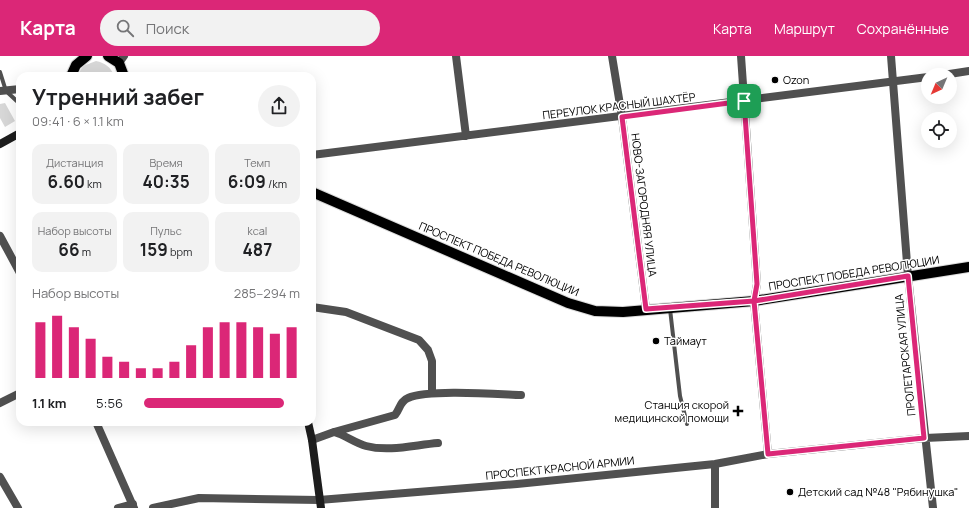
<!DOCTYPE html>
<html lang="ru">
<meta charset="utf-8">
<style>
:root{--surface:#fff;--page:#f2f2f2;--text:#202124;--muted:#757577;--accent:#db2777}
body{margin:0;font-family:Manrope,sans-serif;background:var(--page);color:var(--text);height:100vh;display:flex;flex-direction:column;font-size:15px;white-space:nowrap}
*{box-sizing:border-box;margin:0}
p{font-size:13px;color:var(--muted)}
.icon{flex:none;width:22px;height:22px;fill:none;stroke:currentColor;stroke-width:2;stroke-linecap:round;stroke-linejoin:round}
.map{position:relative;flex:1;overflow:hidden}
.panel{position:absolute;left:16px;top:16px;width:300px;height:354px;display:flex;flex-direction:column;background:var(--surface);border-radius:12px;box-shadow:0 4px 16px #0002}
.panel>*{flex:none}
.needle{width:26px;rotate:224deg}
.fabs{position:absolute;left:921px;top:12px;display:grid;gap:8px}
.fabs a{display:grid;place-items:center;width:36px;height:36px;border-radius:50%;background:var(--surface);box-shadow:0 4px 16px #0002;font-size:20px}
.pin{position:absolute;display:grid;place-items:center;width:34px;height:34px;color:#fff;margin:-17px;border-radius:8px;box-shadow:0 2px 6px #0006}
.round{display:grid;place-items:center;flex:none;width:42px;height:42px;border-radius:21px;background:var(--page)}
.headline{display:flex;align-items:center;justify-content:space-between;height:68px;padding:0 16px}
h1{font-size:22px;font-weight:700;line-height:30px}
.metrics{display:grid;grid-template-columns:repeat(3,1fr);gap:6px;height:68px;padding:4px 16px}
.metrics div{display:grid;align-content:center;border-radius:10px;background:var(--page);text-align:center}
.metrics b{font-size:17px;font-weight:700}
.metrics small{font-size:11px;font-weight:400}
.metrics p{font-size:11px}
.chart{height:112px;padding:8px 16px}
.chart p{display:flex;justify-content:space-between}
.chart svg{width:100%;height:72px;margin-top:4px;stroke:var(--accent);stroke-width:6}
ul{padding:0 16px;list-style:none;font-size:13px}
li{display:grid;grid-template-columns:64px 48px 1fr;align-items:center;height:30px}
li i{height:10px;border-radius:5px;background:var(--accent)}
header{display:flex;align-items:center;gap:24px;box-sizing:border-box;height:56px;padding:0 20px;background:var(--accent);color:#fff}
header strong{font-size:19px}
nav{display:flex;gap:22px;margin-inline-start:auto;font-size:14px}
.search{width:280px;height:36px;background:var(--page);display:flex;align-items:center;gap:10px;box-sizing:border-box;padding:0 14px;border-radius:22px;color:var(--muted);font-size:15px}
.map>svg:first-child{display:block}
.green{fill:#d7d7d7}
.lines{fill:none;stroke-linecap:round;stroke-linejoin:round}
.primary-casing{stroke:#dbdbdb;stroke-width:12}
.service{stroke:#505050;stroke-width:4}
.minor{stroke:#505050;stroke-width:8}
.secondary{stroke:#1d1d1d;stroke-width:8}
.primary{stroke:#000;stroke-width:10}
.route-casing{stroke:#fff;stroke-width:8}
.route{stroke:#db2777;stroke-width:5}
.poi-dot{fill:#000;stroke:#fff;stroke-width:1.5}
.labels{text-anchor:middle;stroke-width:3;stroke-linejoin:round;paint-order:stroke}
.poi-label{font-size:11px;fill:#000;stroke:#fff;text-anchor:start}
.street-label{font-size:11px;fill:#000;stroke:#fff}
</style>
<header>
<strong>Карта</strong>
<div class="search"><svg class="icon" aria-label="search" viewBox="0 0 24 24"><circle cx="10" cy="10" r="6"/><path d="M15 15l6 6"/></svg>Поиск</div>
<nav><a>Карта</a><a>Маршрут</a><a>Сохранённые</a></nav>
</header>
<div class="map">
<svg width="969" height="452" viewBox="0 0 969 452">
<rect width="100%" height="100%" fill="#fff"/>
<path class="green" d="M96,5C105,7 111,11 114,20H77L83,10Z
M5,47L15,65L5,71L0,62V48Z"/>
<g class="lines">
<g class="primary-casing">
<path id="primary" d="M108,0L119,7L124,20
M71,20L76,9L87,0
M312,136L568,247L595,255L623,256L754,245L969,211"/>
</g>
<path class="service" d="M0,16L6,35L20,48
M670,253L680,340L687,368"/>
<path class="minor" d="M456,0L466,80
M612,0L622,61L646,253
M741,0L757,228L754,245L768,398
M891,0L908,220L933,452
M119,7L124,0
M943,19L969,15
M0,35L20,33
M312,99L928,21
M0,180L20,217
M312,251L346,256L419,284L428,294L432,305V337
M0,347L20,337
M96,366L134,452
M334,376C345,379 355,387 366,390C389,396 414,389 438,387
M312,384L334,376L395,359C400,353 400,345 408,342C428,333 496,338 521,339
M0,421L18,452
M118,452L133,448
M153,452L199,442L319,444L517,428L715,408L768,398L925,382L969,380
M715,452V408"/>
<path class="secondary" d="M0,88L20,77
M308,366L312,384L321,452"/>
<use href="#primary" class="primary"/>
</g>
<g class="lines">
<g class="route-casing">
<path id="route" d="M744,45L757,228L754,245L908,220L924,382L768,398L754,245L646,253L622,61L744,45"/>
</g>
<use href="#route" class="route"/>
</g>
<g class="poi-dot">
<circle cx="775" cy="24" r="4"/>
<circle cx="656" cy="285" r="4"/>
<path d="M736 349h4v4h4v4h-4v4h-4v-4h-4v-4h4z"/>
<circle cx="790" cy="436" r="4"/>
</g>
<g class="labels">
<g class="poi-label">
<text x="783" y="28">Ozon</text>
<text x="664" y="289">Таймаут</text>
<text x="729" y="353" text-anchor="end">Станция скорой<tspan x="729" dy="13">медицинской помощи</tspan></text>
<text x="798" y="440">Детский сад №48 "Рябинушка"</text>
</g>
<g class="street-label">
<text transform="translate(619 50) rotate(-7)" y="4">ПЕРЕУЛОК КРАСНЫЙ ШАХТЁР</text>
<text transform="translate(644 149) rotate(83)" y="4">НОВО-ЗАГОРОДНЯЯ УЛИЦА</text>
<text transform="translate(499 203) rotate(23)" y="4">ПРОСПЕКТ ПОБЕДА РЕВОЛЮЦИИ</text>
<text transform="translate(854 217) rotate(-9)" y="4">ПРОСПЕКТ ПОБЕДА РЕВОЛЮЦИИ</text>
<text transform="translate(905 299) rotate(-96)" y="4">ПРОЛЕТАРСКАЯ УЛИЦА</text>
<text transform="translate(560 412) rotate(-6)" y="4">ПРОСПЕКТ КРАСНОЙ АРМИИ</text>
</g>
</g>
</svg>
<div class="fabs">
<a><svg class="needle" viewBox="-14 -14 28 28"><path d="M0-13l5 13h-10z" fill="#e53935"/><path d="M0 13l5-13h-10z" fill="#757577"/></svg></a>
<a><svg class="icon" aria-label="locate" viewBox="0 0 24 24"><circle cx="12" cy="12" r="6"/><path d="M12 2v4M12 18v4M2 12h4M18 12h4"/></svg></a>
</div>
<div class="pin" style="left:744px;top:45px;background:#1e9e55"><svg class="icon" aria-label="arrive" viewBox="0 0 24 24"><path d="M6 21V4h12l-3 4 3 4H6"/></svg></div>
<section class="panel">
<div class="headline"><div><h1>Утренний забег</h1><p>09:41 · 6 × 1.1 km</p></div><a class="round"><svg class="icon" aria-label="share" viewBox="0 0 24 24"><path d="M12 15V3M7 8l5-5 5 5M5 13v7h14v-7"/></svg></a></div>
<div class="metrics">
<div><p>Дистанция</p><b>6.60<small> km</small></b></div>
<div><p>Время</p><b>40:35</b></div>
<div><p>Темп</p><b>6:09<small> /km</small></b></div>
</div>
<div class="metrics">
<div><p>Набор высоты</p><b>66<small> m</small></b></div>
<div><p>Пульс</p><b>159<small> bpm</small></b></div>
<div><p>kcal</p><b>487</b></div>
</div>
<div class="chart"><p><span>Набор высоты</span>285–294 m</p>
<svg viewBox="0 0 160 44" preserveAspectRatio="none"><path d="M5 44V10M15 44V6M25 44V13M35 44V20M45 44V31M55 44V34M65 44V38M75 44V38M85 44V34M95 44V24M105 44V13M115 44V10M125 44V10M135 44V13M145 44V17M155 44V13"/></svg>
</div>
<ul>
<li><b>1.1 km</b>5:56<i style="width:90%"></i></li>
</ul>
</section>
</div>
